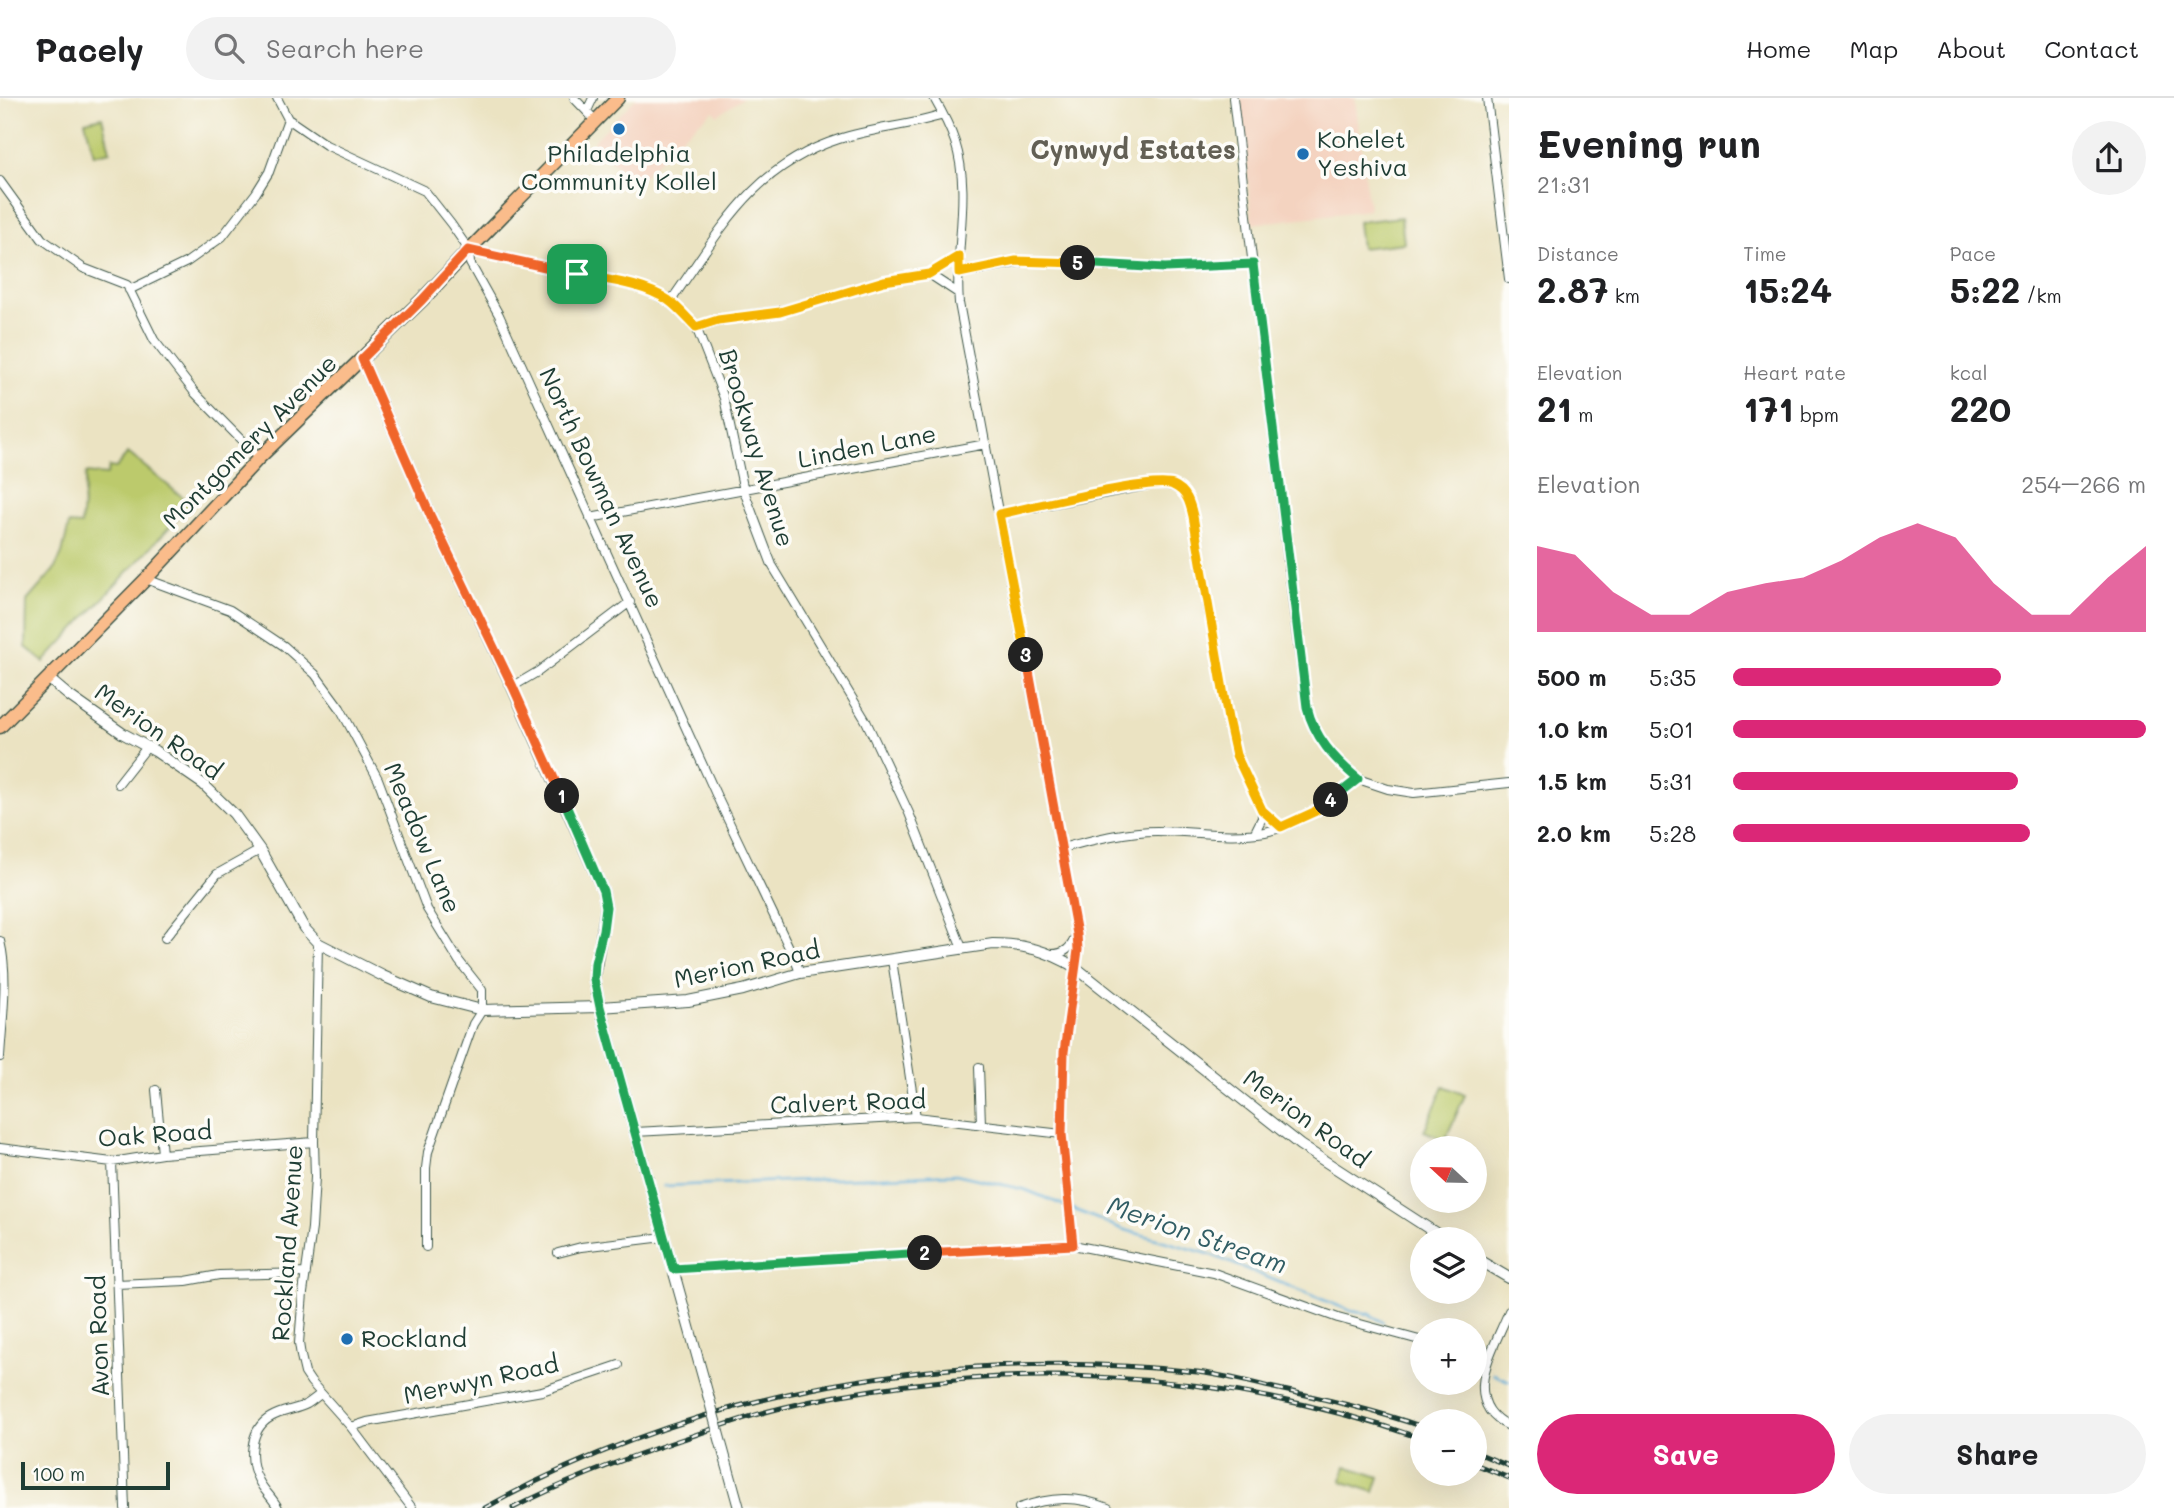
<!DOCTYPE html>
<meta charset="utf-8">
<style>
:root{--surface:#fff;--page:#f2f2f2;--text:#202124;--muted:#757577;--line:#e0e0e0;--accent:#db2777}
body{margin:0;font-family:Mali,sans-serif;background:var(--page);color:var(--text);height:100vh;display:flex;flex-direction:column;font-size:26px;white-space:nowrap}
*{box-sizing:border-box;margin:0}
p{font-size:23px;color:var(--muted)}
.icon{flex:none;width:38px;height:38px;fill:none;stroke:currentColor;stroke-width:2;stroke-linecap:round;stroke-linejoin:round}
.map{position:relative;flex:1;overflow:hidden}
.panel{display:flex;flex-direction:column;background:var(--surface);width:665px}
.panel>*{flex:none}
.needle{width:46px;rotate:292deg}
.buttons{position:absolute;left:1410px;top:1038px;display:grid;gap:14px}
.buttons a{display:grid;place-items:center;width:77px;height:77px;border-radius:50%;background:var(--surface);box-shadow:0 7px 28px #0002;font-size:35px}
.scale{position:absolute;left:21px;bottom:18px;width:149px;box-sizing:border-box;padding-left:7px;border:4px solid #1f3d34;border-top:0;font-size:19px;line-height:24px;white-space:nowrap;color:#1f3d34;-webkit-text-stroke:5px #fdfcf7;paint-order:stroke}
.pin{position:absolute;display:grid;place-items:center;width:60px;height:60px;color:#fff;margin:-30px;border-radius:14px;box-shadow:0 4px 10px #0006}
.km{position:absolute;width:35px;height:35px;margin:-18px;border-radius:50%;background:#222;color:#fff;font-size:19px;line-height:35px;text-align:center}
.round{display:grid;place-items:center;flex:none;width:74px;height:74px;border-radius:37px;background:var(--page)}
.head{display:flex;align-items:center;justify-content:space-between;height:119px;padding:0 28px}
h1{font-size:38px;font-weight:700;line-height:52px}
.metrics{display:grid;grid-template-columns:repeat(3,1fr);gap:10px;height:119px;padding:7px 28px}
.metrics div{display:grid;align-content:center}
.metrics b{font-size:35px;font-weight:700}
.metrics small{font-size:19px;font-weight:400}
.metrics p{font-size:19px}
.chart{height:196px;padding:14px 28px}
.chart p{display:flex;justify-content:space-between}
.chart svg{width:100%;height:126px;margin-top:7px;fill:var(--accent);opacity:.7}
.cta{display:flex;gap:14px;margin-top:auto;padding:14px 28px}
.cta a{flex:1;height:80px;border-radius:42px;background:var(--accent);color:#fff;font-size:28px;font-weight:700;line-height:80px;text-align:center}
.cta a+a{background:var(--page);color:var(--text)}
ul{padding:0 28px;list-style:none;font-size:23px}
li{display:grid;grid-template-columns:112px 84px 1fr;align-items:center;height:52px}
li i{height:18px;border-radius:9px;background:var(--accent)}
header{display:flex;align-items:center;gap:42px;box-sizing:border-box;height:98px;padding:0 35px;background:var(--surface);border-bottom:2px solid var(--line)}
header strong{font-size:33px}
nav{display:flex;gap:38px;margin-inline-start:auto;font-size:24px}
.search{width:490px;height:63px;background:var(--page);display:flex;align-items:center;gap:18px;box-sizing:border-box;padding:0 24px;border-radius:38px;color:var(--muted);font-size:26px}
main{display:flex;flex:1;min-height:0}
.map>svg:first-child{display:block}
.built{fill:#f4d3c0}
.green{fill:#bcca6c;stroke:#6e8450;stroke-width:2}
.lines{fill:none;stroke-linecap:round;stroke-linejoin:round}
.stream{stroke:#5eacd7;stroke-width:2.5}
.minor-casing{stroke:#3e5649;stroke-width:10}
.tertiary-casing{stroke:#3e5649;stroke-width:12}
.primary-casing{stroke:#3e5649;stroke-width:15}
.minor{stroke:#fff;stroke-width:8}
.tertiary{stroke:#fff;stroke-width:10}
.primary{stroke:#fabc8b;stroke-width:12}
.rail-casing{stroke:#1f3d34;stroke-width:5}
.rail{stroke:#fdfcf7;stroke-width:2.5;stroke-dasharray:8;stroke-linecap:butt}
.tertiary-bridge-casing{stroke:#3e5649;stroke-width:12;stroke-linecap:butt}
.tertiary-bridge{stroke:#fff;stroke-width:10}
.split-1-casing{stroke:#fff;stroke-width:14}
.split-2-casing{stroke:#fff;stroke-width:14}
.split-3-casing{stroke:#fff;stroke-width:14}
.split-4-casing{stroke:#fff;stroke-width:14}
.split-5-casing{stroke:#fff;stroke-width:14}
.split-6-casing{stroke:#fff;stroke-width:14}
.split-1{stroke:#f0652b;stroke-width:9}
.split-2{stroke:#22a559;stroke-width:9}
.split-3{stroke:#f0652b;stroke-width:9}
.split-4{stroke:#f5b400;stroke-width:9}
.split-5{stroke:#22a559;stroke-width:9}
.split-6{stroke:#f5b400;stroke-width:9}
.poi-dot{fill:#1f6fb2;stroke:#fdfcf7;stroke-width:2.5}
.labels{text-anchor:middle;stroke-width:7;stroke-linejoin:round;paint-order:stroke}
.poi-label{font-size:24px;fill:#1f3d34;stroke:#fdfcf7;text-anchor:start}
.street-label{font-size:24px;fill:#1f3d34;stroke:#fdfcf7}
.neighbourhood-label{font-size:26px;font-weight:bold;fill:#636055;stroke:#fdfcf7}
.water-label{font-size:26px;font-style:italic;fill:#325e65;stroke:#fdfcf7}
</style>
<header>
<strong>Pacely</strong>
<div class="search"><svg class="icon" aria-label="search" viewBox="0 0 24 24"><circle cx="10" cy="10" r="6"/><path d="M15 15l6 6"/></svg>Search here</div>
<nav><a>Home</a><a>Map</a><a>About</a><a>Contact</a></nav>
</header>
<main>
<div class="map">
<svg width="1509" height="1410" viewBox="0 0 1509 1410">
<rect width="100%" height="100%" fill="#fdfcf7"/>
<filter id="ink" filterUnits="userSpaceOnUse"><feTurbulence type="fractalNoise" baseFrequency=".0143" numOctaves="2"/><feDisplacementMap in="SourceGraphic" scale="14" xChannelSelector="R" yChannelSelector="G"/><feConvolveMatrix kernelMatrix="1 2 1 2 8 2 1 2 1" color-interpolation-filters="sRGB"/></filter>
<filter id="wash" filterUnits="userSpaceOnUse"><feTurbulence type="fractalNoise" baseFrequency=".00686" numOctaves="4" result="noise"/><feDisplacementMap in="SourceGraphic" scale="28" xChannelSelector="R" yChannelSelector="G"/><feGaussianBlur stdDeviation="1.57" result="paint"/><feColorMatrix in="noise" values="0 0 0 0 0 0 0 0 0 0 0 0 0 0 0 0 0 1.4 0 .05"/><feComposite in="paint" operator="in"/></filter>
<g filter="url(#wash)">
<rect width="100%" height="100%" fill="#ebe3c2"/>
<path class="built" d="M636,0H743L718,17L713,13L685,36L635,87L593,44Z
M1240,0H1355L1369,112L1252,126Z"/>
<path class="green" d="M102,19L110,53L94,57L85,23Z
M1401,119L1404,145L1361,150L1358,124Z
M128,355L191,406L44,564L26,549L27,503L54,472L62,456L69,426L81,427L86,375L107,377L109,369L116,370Z
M1444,988L1465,997L1445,1042L1424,1033Z
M1346,1368L1379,1379L1374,1394L1341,1383Z"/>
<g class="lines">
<path class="stream" d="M664,1088L956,1076L1026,1092L1122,1131L1209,1156L1351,1213L1369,1216L1383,1224
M1493,1276L1509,1283"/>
</g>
</g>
<g filter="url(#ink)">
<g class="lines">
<g class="minor-casing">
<path id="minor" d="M277,0L288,21L326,47L425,93L451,126L469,152L470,165L499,217L719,703L796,864L800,875
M574,0L596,23
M934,0C942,14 950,29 955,44C972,96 954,152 959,205L1077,836L1078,852L1064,954L1062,1036L1073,1147
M1233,0L1297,539L1307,609L1314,631L1328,652L1358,681L1388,691L1414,695L1509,685
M1487,0L1509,181
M587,13L593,0
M0,83L42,141L83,170L127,187L154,242L195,295L259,360
M469,152L622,185L647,192L670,204L696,229L724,300L744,393L772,467L866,623L909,715L962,850
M959,175L1026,163L1165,170L1253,166
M929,176L958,195
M129,192L187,164L222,139L256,95L269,74L288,21
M670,204C720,134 751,69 839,41C873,30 909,28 943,17
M696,229L718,222L780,213L884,183L929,176L959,158
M999,416L1154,386C1181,386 1186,393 1193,418L1228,621L1236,657L1262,712L1281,729
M590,420L986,346
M146,481L230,512L284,548L315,576L340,610L378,681L427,811L459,863L482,892V912L473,926L428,1054L426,1070V1149
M512,589L539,573L630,504
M118,686L147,649
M1255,734L1262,720V712
M1062,750C1093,742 1125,733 1157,733C1193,733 1229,740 1265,734C1301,727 1330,703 1358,681
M165,840L217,776L260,752
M0,843C9,880 2,922 0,959
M318,845L314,1044L315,1079L312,1130L303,1195L299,1245L301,1258L305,1275L311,1284L351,1329L412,1410
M1052,856C1065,856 1071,850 1076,838
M892,862L916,1019
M979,969L981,1026
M156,992L162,1056
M635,1034L916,1019L1062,1036
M0,1050L112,1064L162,1056L314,1044
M112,1064L125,1410
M558,1155L581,1149L664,1139
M673,1171L1073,1147L1214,1175L1338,1220L1423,1243
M116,1186L186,1183L219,1177L306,1175
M1509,1213C1495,1249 1458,1304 1509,1328
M1475,1256L1489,1260
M351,1329L367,1324L542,1293L619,1267
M278,1410C273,1400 264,1393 259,1383C248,1363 249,1331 271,1319C282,1312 296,1312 307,1306C312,1303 316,1299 321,1296
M1019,1410C1050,1399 1077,1397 1108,1410"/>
</g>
<g class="tertiary-casing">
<path id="tertiary" d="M362,261L431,419L512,589L603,793L606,809L594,881L600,909L708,1297
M49,581L68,597L122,635L155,653L203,686L234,716L260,752L304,830L318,845L383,878L431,899L482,912L600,909L688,903L743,892L800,875L993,846C1024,846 1048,853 1075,869L1300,1047L1445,1141
M1475,1160L1509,1180
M721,1345L739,1410"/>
</g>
<g class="primary-casing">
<path id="primary" d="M0,629L146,481L259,360L422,202L469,152L618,0"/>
</g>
<use href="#minor" class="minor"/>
<use href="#tertiary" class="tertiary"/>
<use href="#primary" class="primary"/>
<g class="rail-casing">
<path id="rail" d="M1475,1354L1509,1368
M1475,1366L1509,1380
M485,1410C700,1291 954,1247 1197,1274C1223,1277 1249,1284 1274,1290C1325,1301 1374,1312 1423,1329
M513,1410C567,1382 623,1361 680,1342C713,1331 747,1318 781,1310C993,1259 1217,1269 1423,1341"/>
</g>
<use href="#rail" class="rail"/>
<g class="tertiary-bridge-casing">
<path id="tertiary-bridge" d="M708,1297L721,1345"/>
</g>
<use href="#tertiary-bridge" class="tertiary-bridge"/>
</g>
</g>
<g class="lines" filter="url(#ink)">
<g class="split-1-casing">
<path id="split-1" d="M562,698L513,589L431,419L362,261L422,202L468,152L577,176"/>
</g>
<g class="split-2-casing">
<path id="split-2" d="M562,698L603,793L606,809L603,832L595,865L594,881L600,909L673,1171L925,1155"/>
</g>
<g class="split-3-casing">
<path id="split-3" d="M925,1155L1073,1147L1062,1036L1064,954L1078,852L1077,836L1026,557"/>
</g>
<g class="split-4-casing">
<path id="split-4" d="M1026,557L999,416C1030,410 1151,379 1173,387C1187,393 1190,405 1193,418L1228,621L1236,657L1262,712L1281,729L1314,714L1331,702"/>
</g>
<g class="split-5-casing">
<path id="split-5" d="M1078,165L1165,170L1253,166L1307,609C1314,639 1334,661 1358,681L1331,702"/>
</g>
<g class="split-6-casing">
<path id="split-6" d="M577,176C606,182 642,185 668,202C678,209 687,220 696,229L718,222L780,214L884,183L929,176L959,158V175L1016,163L1078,165"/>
</g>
<use href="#split-1" class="split-1"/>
<use href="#split-2" class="split-2"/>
<use href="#split-3" class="split-3"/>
<use href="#split-4" class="split-4"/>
<use href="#split-5" class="split-5"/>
<use href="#split-6" class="split-6"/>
</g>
<g class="poi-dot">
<circle cx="619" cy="31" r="7"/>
<circle cx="1303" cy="56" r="7"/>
<circle cx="347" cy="1241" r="7"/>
</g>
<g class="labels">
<g class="poi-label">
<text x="1317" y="50">Kohelet<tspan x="1317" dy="28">Yeshiva</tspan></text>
<text x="619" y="64" text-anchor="middle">Philadelphia<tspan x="619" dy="28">Community Kollel</tspan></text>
<text x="361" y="1249">Rockland</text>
</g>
<g class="street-label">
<text transform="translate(250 344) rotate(-45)" y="8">Montgomery Avenue</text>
<text transform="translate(867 349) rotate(-11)" y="8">Linden Lane</text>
<text transform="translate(756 350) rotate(73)" y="8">Brookway Avenue</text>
<text transform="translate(601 390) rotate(65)" y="8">North Bowman Avenue</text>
<text transform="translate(158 634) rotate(35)" y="8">Merion Road</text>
<text transform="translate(422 740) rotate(67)" y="8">Meadow Lane</text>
<text transform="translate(747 867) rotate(-12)" y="8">Merion Road</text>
<text transform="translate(848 1005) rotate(-2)" y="8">Calvert Road</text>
<text transform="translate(1306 1021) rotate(36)" y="8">Merion Road</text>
<text transform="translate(155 1037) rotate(-4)" y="8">Oak Road</text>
<text transform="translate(288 1145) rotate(-86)" y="8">Rockland Avenue</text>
<text transform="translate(99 1238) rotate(-92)" y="8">Avon Road</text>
<text transform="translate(481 1282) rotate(-12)" y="8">Merwyn Road</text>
</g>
<g class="neighbourhood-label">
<text x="1133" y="61">Cynwyd Estates</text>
</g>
<g class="water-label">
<text transform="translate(1197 1137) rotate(19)" y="9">Merion Stream</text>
</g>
</g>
</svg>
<div class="buttons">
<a><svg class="needle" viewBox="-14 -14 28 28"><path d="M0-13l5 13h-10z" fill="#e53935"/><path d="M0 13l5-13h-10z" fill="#757577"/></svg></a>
<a><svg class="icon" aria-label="layers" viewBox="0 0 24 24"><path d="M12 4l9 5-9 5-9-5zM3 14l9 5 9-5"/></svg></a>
<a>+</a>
<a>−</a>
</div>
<div class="scale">100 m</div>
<div class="pin" style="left:577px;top:176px;background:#1e9e55"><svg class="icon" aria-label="arrive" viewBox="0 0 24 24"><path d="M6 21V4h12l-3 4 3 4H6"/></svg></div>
<b class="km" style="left:562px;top:698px">1</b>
<b class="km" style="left:925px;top:1155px">2</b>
<b class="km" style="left:1026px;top:557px">3</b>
<b class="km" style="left:1331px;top:702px">4</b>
<b class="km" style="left:1078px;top:165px">5</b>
</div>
<section class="panel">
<div class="head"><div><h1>Evening run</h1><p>21:31</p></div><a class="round"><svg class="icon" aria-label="share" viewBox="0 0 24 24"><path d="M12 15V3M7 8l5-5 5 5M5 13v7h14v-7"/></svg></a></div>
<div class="metrics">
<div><p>Distance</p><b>2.87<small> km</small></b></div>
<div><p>Time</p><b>15:24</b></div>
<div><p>Pace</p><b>5:22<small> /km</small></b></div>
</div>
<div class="metrics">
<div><p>Elevation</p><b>21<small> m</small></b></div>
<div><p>Heart rate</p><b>171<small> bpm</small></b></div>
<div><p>kcal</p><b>220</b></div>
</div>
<div class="chart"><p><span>Elevation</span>254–266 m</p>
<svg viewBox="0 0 160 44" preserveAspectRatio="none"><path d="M0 44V14L10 17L20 30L30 38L40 38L50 30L60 27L70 25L80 19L90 11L100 6L110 11L120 27L130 38L140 38L150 25L160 14V44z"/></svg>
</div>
<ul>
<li><b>500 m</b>5:35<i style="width:65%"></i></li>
<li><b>1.0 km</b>5:01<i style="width:100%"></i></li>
<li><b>1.5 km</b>5:31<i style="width:69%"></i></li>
<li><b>2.0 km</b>5:28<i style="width:72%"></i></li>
</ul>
<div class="cta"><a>Save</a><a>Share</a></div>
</section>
</main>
